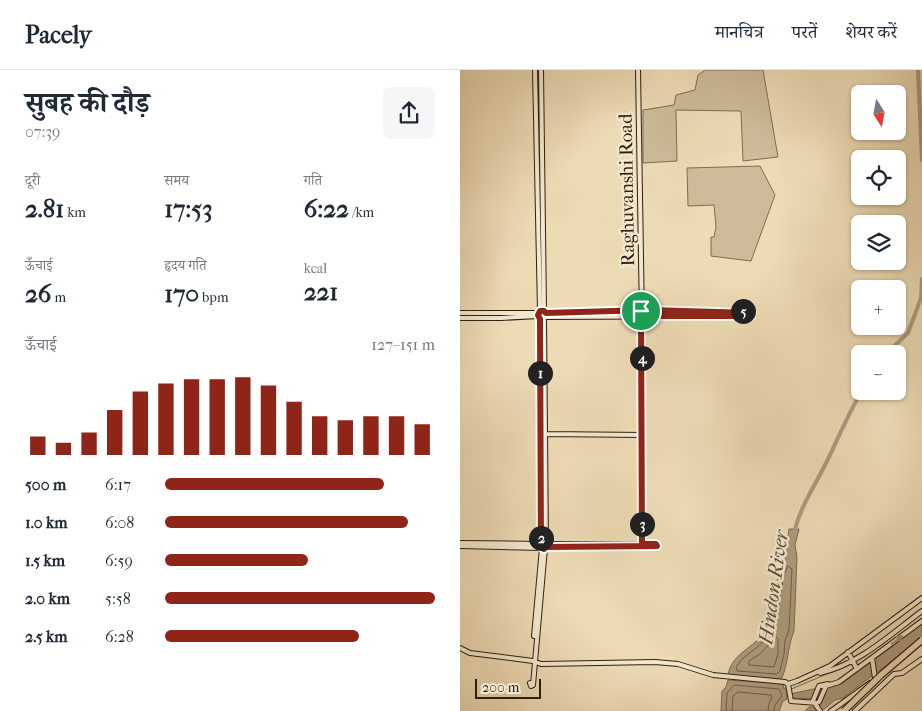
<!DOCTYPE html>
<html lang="hi">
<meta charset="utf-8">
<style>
:root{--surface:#fff;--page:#f6f6f7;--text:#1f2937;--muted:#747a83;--line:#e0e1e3;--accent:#8f2418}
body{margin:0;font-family:"IM FELL French Canon","Noto Serif Devanagari",serif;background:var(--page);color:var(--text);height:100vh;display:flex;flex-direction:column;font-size:19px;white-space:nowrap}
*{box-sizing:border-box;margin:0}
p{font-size:16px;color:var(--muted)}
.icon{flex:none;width:28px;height:28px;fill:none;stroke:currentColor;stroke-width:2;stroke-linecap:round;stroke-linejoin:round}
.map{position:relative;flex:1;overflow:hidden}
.side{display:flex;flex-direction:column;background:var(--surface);width:460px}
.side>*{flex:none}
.needle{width:32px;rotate:169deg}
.buttons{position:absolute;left:391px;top:15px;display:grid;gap:10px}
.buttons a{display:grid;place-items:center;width:55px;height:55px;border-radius:8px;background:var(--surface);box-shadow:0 1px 4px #0004;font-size:25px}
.scale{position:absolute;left:15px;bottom:12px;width:66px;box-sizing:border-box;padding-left:5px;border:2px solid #2e1f10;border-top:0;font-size:14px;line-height:18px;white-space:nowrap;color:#2e1f10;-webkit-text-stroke:4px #f3e8cf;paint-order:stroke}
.pin{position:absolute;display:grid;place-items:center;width:42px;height:42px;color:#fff;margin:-21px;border:2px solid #fff;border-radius:50%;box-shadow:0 1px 5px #0007}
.km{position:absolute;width:25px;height:25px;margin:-12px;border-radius:50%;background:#222;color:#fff;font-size:14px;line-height:25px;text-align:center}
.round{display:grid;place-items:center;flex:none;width:52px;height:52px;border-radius:8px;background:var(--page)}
.overview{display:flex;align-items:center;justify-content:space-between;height:85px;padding:0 25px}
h1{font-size:28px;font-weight:700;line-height:38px}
.metrics{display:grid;grid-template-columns:repeat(3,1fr);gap:8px;height:85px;padding:5px 25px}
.metrics div{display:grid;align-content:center}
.metrics b{font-size:25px;font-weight:700}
.metrics small{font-size:14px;font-weight:400}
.metrics p{font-size:14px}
.chart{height:140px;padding:10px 25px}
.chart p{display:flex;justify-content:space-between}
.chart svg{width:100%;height:90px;margin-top:5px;stroke:var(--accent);stroke-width:6}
ul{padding:0 25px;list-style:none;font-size:16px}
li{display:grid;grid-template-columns:80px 60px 1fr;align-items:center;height:38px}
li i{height:12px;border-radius:6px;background:var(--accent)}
header{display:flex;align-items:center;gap:30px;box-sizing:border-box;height:70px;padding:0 25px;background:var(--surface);border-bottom:1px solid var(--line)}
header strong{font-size:24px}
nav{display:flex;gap:28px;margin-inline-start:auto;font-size:18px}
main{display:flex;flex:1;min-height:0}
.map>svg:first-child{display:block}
.green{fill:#cdbb99;stroke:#7e6d54}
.water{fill:#ac9b7d;stroke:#7a6951}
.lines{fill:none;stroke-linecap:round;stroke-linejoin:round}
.shore{stroke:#6d5d46;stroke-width:1}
.stream{stroke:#7a6951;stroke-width:1}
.river{stroke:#ac9b7d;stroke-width:4}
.secondary-casing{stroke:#2e1f10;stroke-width:6}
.secondary{stroke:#f3e8cf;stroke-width:4}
.highway-bridge-casing{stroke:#2e1f10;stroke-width:8;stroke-linecap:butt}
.highway-bridge{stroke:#eddbb5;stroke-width:5.5}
.oneway{fill:#9a8e79}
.route-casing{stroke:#fff;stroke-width:10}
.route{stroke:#8f2418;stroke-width:6}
.labels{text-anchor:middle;stroke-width:5;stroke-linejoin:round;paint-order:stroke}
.street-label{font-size:19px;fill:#2e1f10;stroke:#f3e8cf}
.water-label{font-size:20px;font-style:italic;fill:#5a4a36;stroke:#f3e8cf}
</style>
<header>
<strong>Pacely</strong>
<nav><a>मानचित्र</a><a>परतें</a><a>शेयर करें</a></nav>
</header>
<main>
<section class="side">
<div class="overview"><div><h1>सुबह की दौड़</h1><p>07:39</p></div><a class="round"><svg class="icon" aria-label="share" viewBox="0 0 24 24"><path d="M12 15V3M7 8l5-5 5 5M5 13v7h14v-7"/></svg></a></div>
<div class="metrics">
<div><p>दूरी</p><b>2.81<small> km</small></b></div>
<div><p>समय</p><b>17:53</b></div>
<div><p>गति</p><b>6:22<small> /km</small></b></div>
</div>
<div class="metrics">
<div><p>ऊँचाई</p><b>26<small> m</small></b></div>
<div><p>हृदय गति</p><b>170<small> bpm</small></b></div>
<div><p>kcal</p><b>221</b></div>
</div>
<div class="chart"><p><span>ऊँचाई</span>127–151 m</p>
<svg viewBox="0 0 160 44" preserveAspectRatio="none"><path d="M5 44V35M15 44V38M25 44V33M35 44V22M45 44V13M55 44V9M65 44V7M75 44V7M85 44V6M95 44V10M105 44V18M115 44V25M125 44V27M135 44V25M145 44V25M155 44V29"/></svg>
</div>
<ul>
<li><b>500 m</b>6:17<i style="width:81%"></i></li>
<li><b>1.0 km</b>6:08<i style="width:90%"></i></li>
<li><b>1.5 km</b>6:59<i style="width:53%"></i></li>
<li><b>2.0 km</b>5:58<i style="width:100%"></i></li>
<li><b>2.5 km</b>6:28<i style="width:72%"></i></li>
</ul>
</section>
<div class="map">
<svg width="462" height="641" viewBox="0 0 462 641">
<rect width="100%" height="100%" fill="#eddbb5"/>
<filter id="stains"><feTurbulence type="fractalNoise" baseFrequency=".004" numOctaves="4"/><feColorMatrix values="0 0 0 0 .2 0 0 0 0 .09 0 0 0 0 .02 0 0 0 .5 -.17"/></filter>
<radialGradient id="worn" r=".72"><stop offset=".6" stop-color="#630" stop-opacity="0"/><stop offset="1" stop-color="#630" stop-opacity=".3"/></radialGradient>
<path class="green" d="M245,0H303L318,87L283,91L281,41L216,40L217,91L183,93V40L214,35L216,25L235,20L238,5Z
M300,96L315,125L291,191L251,186V167H254L256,157L254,135L228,136L227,98Z"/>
<path class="water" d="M329,459H339L335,475L337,487L334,561C327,578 329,593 321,610L268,605C272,581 299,577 308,556C315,541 314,523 318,507C320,501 323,496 325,490C328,480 327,469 329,459Z
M462,552V568L383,628L375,630C362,641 365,641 345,641L349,637H354L360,633L359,629L331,628L330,624L382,613L432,577Z
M268,610L324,614L323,618H326L327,629L323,631L319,641H261L262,621L266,617Z"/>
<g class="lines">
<path class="shore" d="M328,496L332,499L329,560L325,571L324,584L320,601L317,604L277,601L276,597L282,589L295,579L305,570L312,560L319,536L323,509Z
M316,567L318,569V584L314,597L289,595V591L300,584Z
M266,641L267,623L274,615L319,619L322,626L315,635L314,641
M272,641L273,626L278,622L311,625L312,627L309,634L308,641"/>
<path class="stream" d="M329,620L374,601"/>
<path class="river" d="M458,0L462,90
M426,284L448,263L461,228L462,209
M334,464C339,439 353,419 364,397C377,372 387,345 402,321"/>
<g class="secondary-casing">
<path id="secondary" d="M75,0L80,241
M81,0L84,241
M178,0L183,312L182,474
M0,243H78L82,241
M86,247L291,246L292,243L290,241L187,240L86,243
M0,248H41L78,246
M80,249L81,474
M84,249L86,473
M86,364L183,365
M0,473L81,474
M86,474H197V476
M0,476L82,478
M86,477L162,476
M74,566L82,478
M0,578L10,583L73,591L81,594L195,592L218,594L253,605L325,612L328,614L331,631L357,633L359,632L366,616L379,612L462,551
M388,582L397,599
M412,588L415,608
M360,603C398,595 431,564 462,541
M70,613L71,616L73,615L85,478
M328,614L337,611L370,596L462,528
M360,641L353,631L359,616L368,614
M371,641L410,613
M395,641L434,604L442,603L462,589"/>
</g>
<use href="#secondary" class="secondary"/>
<g class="highway-bridge-casing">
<path id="highway-bridge" d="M384,641L421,605L462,570"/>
</g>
<use href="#highway-bridge" class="highway-bridge"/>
</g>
<defs><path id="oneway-solid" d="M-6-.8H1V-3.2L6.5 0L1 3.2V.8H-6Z" transform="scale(1.25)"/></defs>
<use class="oneway" href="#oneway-solid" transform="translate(437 570) rotate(-37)"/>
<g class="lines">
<g class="route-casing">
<path id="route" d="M80,241H84L86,243L187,240L292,243L291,246H181L182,474H196L197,476L86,477L84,479L81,477L80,249L78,245Z"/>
</g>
<use href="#route" class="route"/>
</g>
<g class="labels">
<g class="street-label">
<text transform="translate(166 120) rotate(-91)" y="7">Raghuvanshi Road</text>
</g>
<g class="water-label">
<text transform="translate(313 517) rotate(-82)" y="7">Hindon River</text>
</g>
</g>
<rect width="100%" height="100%" filter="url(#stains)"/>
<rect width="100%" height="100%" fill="url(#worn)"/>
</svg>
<div class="buttons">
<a><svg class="needle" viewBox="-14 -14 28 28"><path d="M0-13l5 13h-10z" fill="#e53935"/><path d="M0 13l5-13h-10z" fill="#747a83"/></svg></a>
<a><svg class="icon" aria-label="locate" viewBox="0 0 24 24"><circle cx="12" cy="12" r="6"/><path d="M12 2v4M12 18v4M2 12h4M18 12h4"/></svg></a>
<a><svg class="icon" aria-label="layers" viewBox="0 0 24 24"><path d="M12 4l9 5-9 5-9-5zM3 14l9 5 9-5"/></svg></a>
<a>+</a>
<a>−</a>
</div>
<div class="scale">200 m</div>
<div class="pin" style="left:181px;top:241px;background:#1e9e55"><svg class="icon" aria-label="arrive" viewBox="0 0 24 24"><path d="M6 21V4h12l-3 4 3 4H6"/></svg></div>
<b class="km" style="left:80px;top:303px">1</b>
<b class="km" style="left:81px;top:468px">2</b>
<b class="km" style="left:182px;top:454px">3</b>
<b class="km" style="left:182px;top:288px">4</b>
<b class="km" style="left:283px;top:241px">5</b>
</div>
</main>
